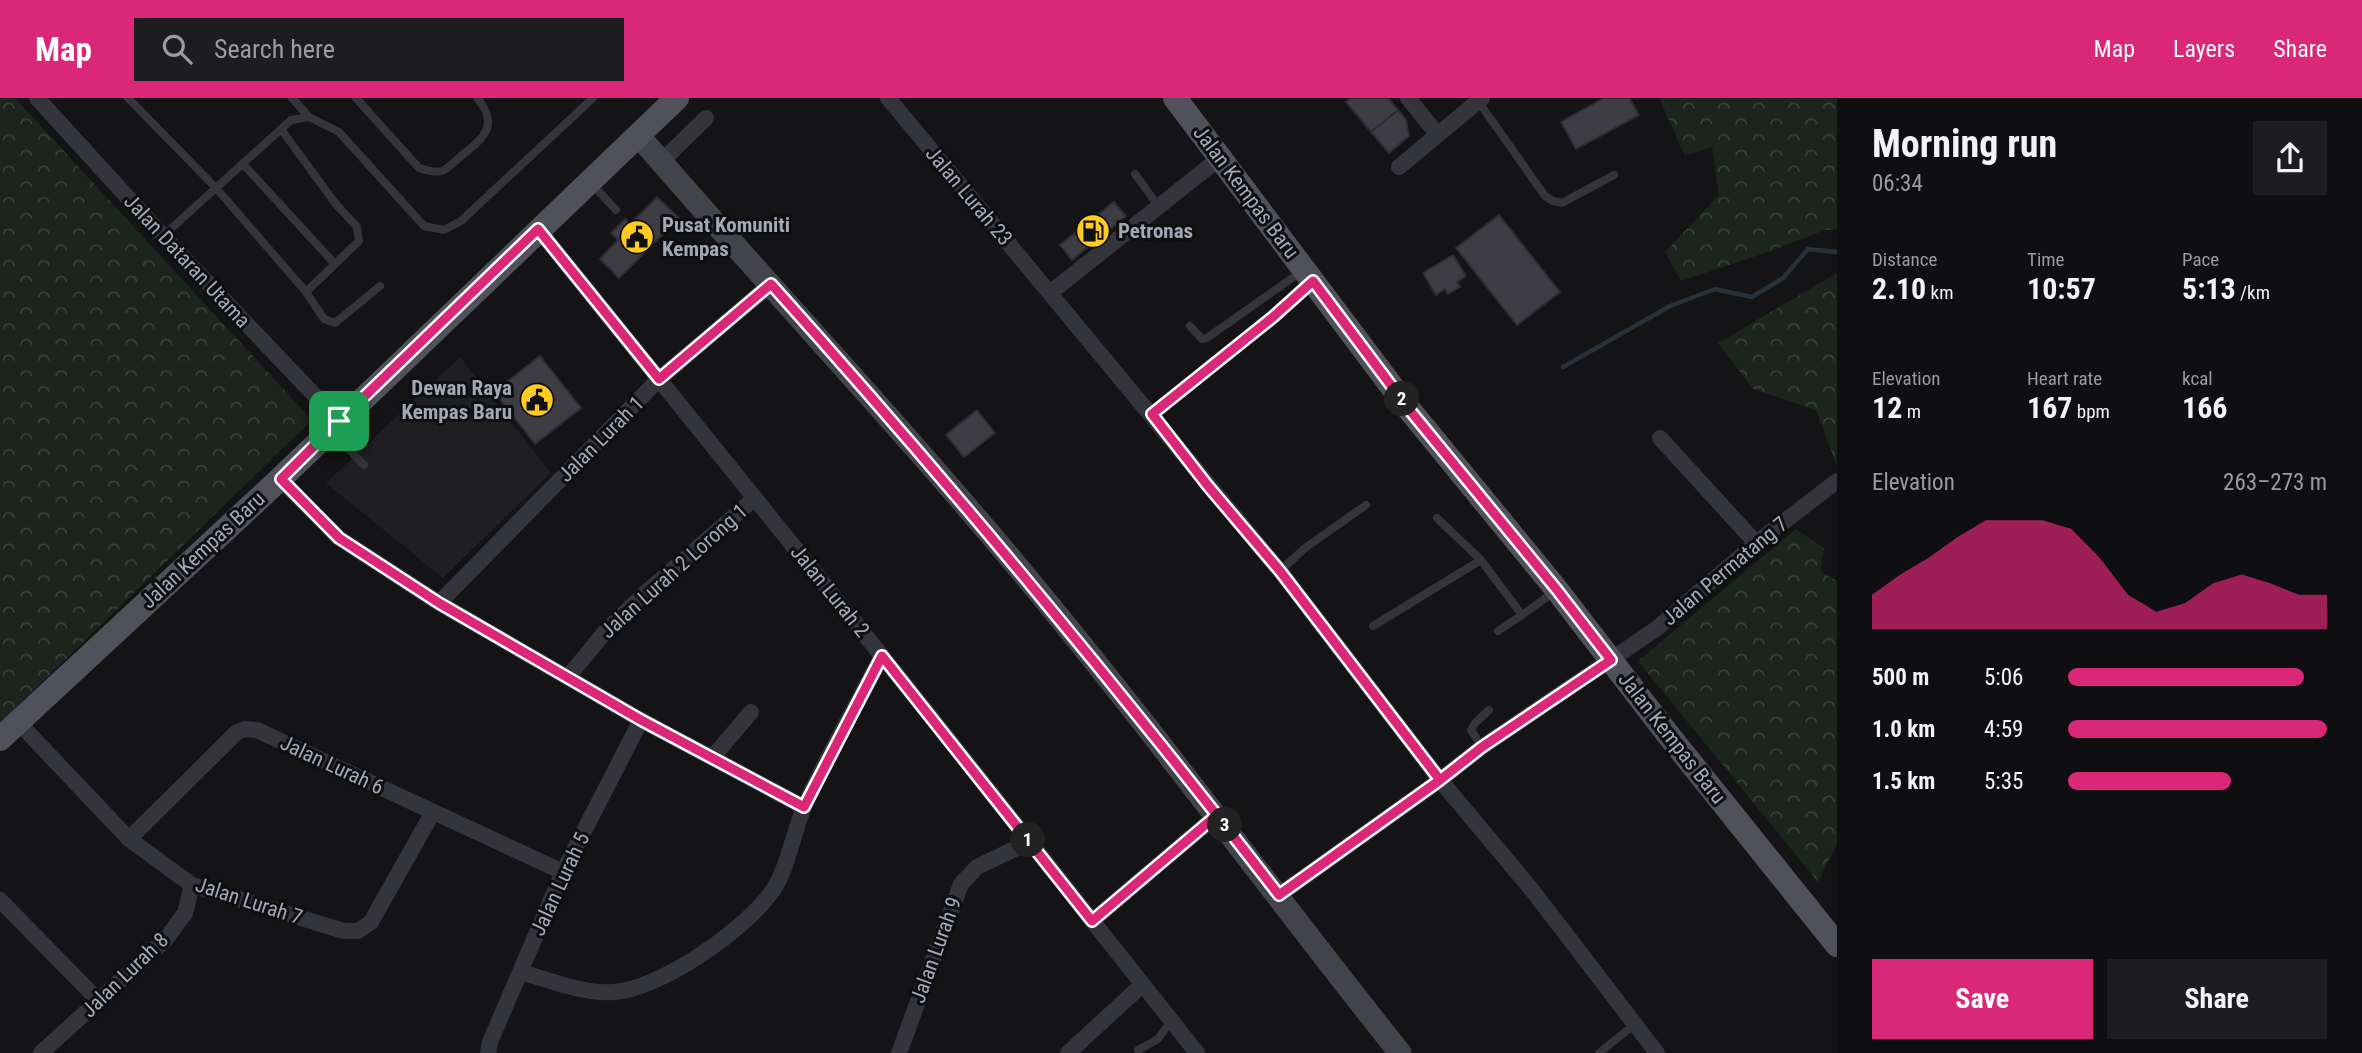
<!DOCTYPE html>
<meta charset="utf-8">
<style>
:root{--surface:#0f0e10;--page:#1d1c1e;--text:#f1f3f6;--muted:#9b9c9f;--accent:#db2777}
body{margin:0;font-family:"Roboto Condensed",sans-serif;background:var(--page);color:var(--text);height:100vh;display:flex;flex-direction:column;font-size:26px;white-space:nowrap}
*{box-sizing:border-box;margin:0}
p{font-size:23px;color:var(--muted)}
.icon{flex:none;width:38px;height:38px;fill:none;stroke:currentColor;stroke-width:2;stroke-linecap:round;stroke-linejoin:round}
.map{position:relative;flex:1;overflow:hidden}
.drawer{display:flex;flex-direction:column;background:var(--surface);width:525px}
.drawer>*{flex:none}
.pin{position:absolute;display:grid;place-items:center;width:60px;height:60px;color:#fff;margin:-30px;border-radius:14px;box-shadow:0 4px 10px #0006}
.km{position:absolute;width:35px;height:35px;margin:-18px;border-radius:50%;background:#222;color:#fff;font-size:19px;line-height:35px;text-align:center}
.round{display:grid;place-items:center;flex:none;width:74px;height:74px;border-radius:0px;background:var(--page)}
.head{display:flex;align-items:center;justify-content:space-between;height:119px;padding:0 35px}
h1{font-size:38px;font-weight:700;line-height:52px}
.figures{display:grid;grid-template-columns:repeat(3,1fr);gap:10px;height:119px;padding:7px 35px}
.figures div{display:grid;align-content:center}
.figures b{font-size:30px;font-weight:700}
.figures small{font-size:19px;font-weight:400}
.figures p{font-size:19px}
.chart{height:196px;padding:14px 35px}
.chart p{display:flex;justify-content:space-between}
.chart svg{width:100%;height:126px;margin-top:7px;fill:var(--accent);opacity:.7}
.action{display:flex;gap:14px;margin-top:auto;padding:14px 35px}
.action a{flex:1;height:80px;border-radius:0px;background:var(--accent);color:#fff;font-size:28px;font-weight:700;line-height:80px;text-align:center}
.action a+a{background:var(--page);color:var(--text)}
ul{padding:0 35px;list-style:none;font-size:23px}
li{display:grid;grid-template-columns:112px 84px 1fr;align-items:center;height:52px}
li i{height:18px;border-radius:9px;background:var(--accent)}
header{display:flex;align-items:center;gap:42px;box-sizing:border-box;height:98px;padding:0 35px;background:var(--accent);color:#fff}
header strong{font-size:33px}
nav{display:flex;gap:38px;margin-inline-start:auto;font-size:24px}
.search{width:490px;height:63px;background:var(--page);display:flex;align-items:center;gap:18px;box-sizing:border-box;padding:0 24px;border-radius:0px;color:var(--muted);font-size:26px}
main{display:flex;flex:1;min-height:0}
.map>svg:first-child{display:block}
.built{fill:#1f1f22}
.forest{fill:url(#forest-crowns)}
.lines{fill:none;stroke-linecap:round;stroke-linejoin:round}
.stream{stroke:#28313a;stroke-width:4.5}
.building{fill:#3d3d43;stroke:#2e2d32;stroke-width:2}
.lane{stroke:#34343b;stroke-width:8}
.street{stroke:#34343b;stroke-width:16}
.secondary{stroke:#42434b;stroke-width:23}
.primary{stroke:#50515a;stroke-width:24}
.route-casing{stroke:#fff;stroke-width:14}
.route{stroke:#db2777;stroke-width:9}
.labels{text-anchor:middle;stroke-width:6;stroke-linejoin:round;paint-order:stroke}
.street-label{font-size:21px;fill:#a3a8b7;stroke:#0f0e10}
.poi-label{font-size:21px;font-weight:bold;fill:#a3a8b7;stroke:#0f0e10;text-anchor:start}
</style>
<header>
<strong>Map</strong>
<div class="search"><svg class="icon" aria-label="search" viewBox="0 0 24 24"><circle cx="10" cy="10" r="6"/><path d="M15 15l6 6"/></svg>Search here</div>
<nav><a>Map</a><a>Layers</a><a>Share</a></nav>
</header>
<main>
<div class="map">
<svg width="1837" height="955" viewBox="0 0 1837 955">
<defs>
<pattern id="forest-crowns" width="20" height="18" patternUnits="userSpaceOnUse" patternTransform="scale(1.75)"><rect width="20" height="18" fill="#1b241d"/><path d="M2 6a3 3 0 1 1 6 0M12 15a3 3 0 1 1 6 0" fill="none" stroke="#39413c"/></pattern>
</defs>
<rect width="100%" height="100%" fill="#141315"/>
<path class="built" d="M460,259L551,375L443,480L326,385Z"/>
<path class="forest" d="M0,0H15L312,322L0,625Z
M1659,0H1837V131L1825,132L1768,154L1681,183L1665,154L1719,97L1712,49L1685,58Z
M1837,175V366H1836L1816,312L1753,291L1718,245Z
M1796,431L1824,450L1820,473L1837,483V746L1818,784L1638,563Z"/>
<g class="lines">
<path class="stream" d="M1563,269L1670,208L1715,191L1752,199L1783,180L1808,151L1837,154"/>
</g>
<path class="building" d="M1351,0H1388L1398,12L1371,34L1346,4Z
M1604,0H1629L1639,17L1576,51L1561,24Z
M1398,12L1406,22L1409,38L1389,55L1371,34Z
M657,99L679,120L619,180L600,161L618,142L611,135L625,121L630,126Z
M1114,104L1126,118L1072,162L1060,147Z
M1499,117L1560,194L1517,227L1456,150Z
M1453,157L1466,178L1457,184L1460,189L1448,196L1445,191L1436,197L1423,175Z
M540,258L581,310L535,346L494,294Z
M977,312L995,335L964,359L946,337Z"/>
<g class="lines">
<path class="lane" d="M128,0L217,91L306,194L324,221L335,225L380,188
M292,0L309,19
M356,0L419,70C426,72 435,75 442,73C448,71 455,63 460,59C482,41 501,28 477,0
M1478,3L1545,98L1553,103L1562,105L1614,77
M281,31L335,105L357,129L359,143L306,194
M243,66L334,165
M1135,76L1159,109
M591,85L616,112
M163,138L291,22L309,19L339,34L424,128L444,132L461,123L593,0
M1190,228L1202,241L1207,240L1302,173
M1152,316L1273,219L1311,184
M332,334L364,367
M1437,420L1481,462
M1280,473L1305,450L1366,407
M1373,528L1481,462L1522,517L1554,494
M1498,533L1522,517
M1482,649L1471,632L1475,625L1489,612
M1138,952L1158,941L1171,923
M1599,955L1635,926"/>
<path class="street" d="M37,0L163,138L339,323
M888,0L1280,473L1440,682L1532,792L1657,955
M1408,0L1437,36
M661,64L706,20
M1399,69L1482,0
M538,131L927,614L1197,955
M1050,195L1221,59
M1660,340L1756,445
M280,381L339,440L439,505L641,622L804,709
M439,505L659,281L771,186
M568,579L604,535L642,498L755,400
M18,624L129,741L192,787L344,833H358L371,824L433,714
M712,660L751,614
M129,741L237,634L245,631L257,632L563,774
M1279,797L1440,682L1482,649L1656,531L1756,445L1837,383
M0,802L99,903
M1092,823L1217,717
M520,874C550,882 582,896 613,894C660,892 750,829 775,789C789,766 793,735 804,709C827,658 856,608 882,558
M41,955L166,841L185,815L192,787
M488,955L490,944L563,774L641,622
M899,955L961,786L977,769L1029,744
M1068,955L1142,887"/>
<path class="secondary" d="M639,38C766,186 901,328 1026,479C1155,634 1274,797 1400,955"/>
<path class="primary" d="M1175,0L1408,310L1557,492L1666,634L1837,847
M0,641L280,381L677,0"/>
</g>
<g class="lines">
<g class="route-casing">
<path id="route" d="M339,323L281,381L339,440L439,505L641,622L804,709L882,558L1092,823L1217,717L1279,797L1440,682L1482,649L1611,562L1557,492L1408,310L1313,183L1273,219L1152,316L1208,388L1280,473L1440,682L1279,797C1117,587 948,383 771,186L659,281L538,131L339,323"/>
</g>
<use href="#route" class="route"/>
</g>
<defs>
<g id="fuel-disc" transform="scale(1.75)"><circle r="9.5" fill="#ffca22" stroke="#0f0e10"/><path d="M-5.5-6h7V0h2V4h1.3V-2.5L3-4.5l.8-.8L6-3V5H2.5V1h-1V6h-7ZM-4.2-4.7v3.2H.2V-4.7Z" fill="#111"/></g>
<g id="civic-disc" transform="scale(1.75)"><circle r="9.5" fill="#ffca22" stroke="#0f0e10"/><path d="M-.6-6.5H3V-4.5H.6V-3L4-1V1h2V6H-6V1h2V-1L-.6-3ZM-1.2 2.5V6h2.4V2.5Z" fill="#111"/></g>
</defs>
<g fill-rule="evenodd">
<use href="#fuel-disc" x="1093" y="133"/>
<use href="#civic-disc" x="637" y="139"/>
<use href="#civic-disc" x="537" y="302"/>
</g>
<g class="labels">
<g class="street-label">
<text transform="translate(1246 94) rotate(53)" y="7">Jalan Kempas Baru</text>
<text transform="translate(969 98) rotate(50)" y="7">Jalan Lurah 23</text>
<text transform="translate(187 163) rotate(47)" y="7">Jalan Dataran Utama</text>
<text transform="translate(601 341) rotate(-45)" y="7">Jalan Lurah 1</text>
<text transform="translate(203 452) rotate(-43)" y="7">Jalan Kempas Baru</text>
<text transform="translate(674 473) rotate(-42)" y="7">Jalan Lurah 2 Lorong 1</text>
<text transform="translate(1725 473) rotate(-40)" y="7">Jalan Permatang 7</text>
<text transform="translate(830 493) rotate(51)" y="7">Jalan Lurah 2</text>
<text transform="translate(1672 640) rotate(52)" y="7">Jalan Kempas Baru</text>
<text transform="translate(332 667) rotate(25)" y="7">Jalan Lurah 6</text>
<text transform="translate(560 786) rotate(-65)" y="7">Jalan Lurah 5</text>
<text transform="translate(249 803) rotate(18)" y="7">Jalan Lurah 7</text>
<text transform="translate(936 852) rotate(-70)" y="7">Jalan Lurah 9</text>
<text transform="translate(125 877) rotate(-44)" y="7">Jalan Lurah 8</text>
</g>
<g class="poi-label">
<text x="662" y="134">Pusat Komuniti<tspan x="662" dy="24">Kempas</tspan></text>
<text x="1118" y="140">Petronas</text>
<text x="512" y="297" text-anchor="end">Dewan Raya<tspan x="512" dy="24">Kempas Baru</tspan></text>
</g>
</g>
</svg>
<div class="pin" style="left:339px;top:323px;background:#1e9e55"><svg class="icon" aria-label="arrive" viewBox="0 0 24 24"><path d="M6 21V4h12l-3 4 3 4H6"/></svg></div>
<b class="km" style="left:1028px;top:742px">1</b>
<b class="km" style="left:1402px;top:301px">2</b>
<b class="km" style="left:1225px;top:727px">3</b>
</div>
<section class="drawer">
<div class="head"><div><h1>Morning run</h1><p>06:34</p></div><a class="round"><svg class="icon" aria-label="share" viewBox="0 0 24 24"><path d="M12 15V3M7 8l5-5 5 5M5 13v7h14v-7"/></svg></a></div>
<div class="figures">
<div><p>Distance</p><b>2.10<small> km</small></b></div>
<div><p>Time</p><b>10:57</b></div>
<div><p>Pace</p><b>5:13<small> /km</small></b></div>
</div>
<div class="figures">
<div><p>Elevation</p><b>12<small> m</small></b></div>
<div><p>Heart rate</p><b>167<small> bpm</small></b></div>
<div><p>kcal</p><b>166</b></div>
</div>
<div class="chart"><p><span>Elevation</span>263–273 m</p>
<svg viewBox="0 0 160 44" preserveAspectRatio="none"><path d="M0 44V32L10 25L20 19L30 12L40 6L50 6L60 6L70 9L80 19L90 32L100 38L110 35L120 28L130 25L140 28L150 32L160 32V44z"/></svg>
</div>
<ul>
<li><b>500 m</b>5:06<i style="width:91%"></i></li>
<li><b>1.0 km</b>4:59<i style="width:100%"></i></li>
<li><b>1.5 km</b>5:35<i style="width:63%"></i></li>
</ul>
<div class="action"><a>Save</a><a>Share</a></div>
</section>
</main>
